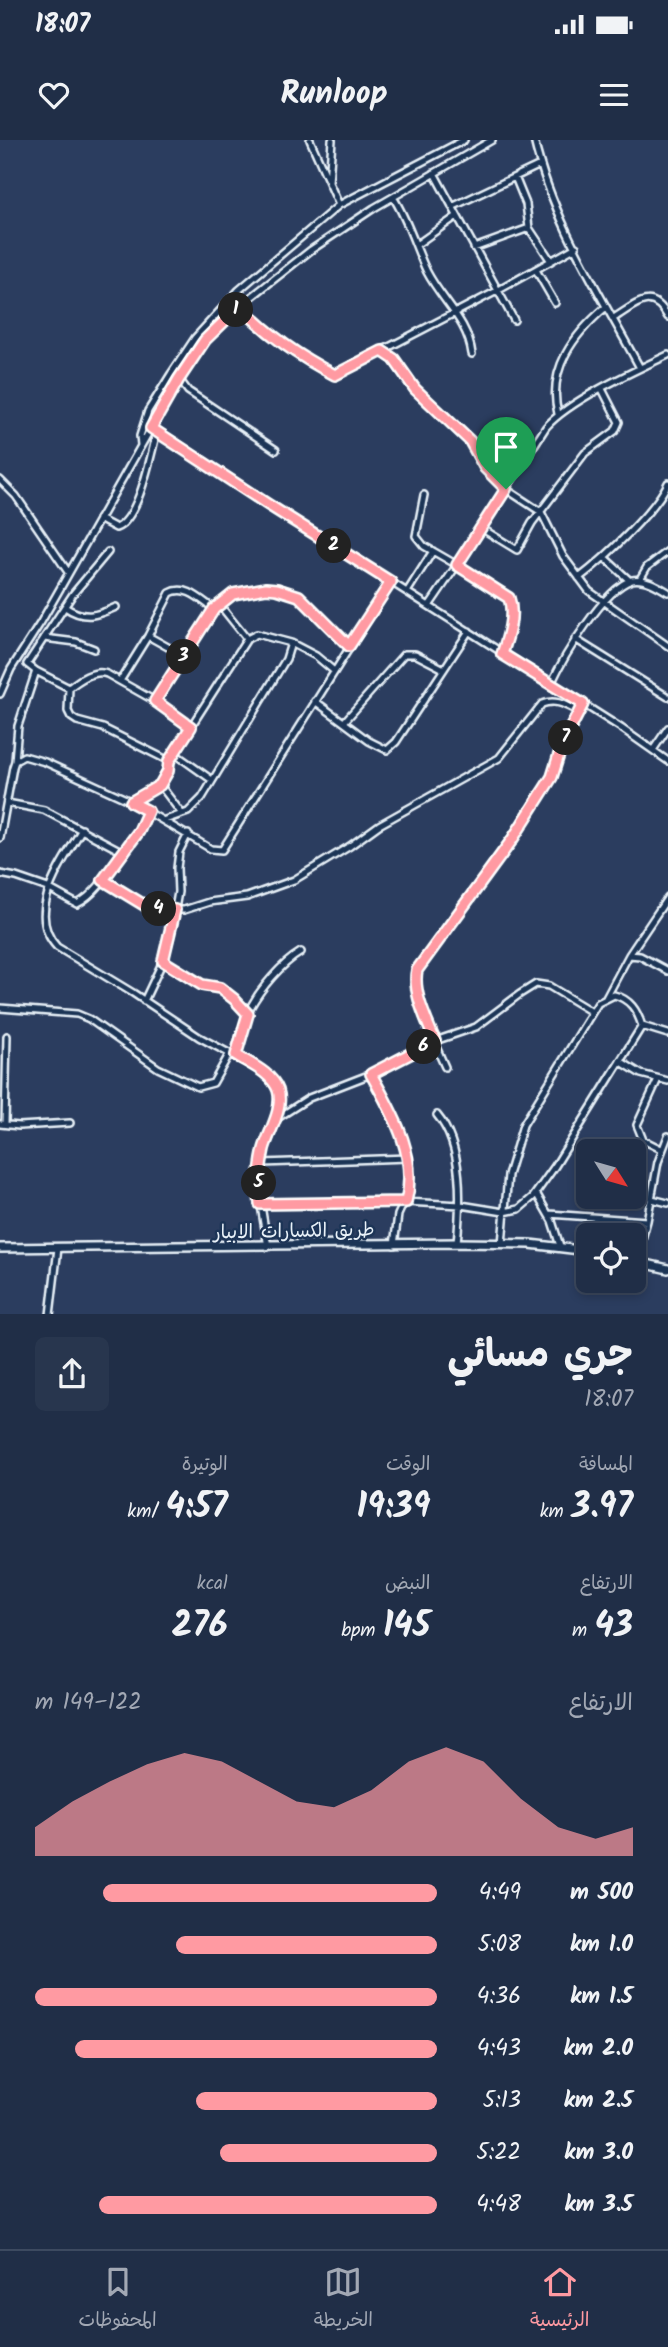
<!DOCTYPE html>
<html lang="ar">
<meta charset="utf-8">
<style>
:root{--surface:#202e47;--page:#28364e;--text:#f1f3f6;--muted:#a2a8b4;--line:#3d4a60;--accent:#ff9aa2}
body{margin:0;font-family:Kalam,"Playpen Sans Arabic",sans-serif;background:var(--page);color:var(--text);direction:rtl;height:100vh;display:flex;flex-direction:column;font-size:26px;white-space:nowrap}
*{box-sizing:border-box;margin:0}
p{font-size:23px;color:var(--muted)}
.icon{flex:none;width:38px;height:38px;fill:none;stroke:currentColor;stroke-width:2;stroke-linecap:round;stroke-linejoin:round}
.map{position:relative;height:1174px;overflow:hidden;direction:ltr}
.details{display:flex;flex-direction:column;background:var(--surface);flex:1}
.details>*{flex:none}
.needle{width:46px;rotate:127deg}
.fabs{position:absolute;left:576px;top:999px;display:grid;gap:14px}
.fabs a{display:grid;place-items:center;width:70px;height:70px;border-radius:10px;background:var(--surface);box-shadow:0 4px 10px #0003,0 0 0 2px var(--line);font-size:35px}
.pin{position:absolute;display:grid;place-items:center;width:60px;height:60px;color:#fff;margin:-72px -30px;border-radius:50% 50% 50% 0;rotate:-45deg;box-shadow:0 0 7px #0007}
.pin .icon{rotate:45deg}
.km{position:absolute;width:35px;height:35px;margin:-18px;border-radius:50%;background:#222;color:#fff;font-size:19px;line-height:35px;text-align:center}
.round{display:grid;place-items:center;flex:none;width:74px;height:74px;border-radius:10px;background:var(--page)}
.head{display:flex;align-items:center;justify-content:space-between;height:119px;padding:0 35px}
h1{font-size:38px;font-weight:700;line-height:52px}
.stats{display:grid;grid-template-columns:repeat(3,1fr);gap:10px;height:119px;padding:7px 35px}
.stats div{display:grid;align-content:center}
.stats b{font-size:35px;font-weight:700}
.stats small{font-size:19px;font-weight:400}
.stats p{font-size:19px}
.chart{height:196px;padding:14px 35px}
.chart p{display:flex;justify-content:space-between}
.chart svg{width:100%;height:126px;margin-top:7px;fill:var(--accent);opacity:.7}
ul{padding:0 35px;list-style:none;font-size:23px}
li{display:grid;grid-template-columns:112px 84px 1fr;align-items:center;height:52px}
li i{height:18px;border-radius:9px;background:var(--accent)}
.status{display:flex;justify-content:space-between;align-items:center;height:49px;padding:0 35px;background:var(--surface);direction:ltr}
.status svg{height:19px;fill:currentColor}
header{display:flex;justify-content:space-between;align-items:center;height:91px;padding:0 35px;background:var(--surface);font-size:32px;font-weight:700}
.menu{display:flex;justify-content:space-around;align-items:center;height:98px;border-top:2px solid var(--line);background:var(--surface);font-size:19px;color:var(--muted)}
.menu a{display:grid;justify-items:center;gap:4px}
.menu .on{color:var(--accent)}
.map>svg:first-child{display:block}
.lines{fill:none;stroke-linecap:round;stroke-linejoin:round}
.minor-casing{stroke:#e8f1f8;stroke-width:10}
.tertiary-casing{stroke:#e8f1f8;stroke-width:12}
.minor{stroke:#1d3557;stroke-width:5}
.tertiary{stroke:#1d3557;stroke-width:7}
.route-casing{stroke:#fff;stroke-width:14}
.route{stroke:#ff9aa2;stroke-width:9}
.labels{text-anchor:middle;stroke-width:5;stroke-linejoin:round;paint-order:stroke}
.street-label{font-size:19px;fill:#e8f1f8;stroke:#1d3557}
</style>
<div class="status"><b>18:07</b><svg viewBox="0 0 49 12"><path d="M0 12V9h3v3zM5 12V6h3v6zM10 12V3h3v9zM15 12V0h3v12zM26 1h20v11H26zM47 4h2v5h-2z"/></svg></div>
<header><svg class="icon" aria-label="menu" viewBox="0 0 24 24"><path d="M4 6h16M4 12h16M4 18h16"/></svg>Runloop<svg class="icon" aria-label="heart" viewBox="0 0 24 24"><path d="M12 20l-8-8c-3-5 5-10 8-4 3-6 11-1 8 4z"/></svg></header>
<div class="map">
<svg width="668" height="1175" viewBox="0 0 668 1175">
<rect width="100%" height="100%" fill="#2b3d5f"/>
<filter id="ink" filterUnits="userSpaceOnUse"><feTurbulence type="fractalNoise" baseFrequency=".0143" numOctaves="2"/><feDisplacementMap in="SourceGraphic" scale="14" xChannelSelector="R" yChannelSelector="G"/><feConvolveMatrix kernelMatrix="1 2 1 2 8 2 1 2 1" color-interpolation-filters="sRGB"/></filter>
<g filter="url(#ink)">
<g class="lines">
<g class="minor-casing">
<path id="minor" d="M310,0L339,65
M534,0C553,82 601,155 640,228
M434,33L514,180
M329,42L332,0
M393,57C408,80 415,107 427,132C442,161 468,181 472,214
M452,67L540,25
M529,88L551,121
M416,105L457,76
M474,108L529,88L526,64L515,37
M536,130L555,163
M240,166C270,196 298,216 335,235L497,151L576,107
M614,178C637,164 651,147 668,177
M382,211L393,219L415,249L470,301L485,328L506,349L541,372L563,416L589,451L668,506
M179,239L188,251L276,310
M602,249L619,282L615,291L585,313L532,383L517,410L481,388L546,287C570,260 634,231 668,215
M558,274C547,230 573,195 606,167
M151,287L267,364L391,442
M141,305L140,296L148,271L171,234L195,198L239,150L339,65L464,0
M0,340L16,356L68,432
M424,355L416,396L424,406L457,425L481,388
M99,379L116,388C139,380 151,314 157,291
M605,418L629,440
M579,438C604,419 656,370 668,343
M640,439L647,427L668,411
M407,452L433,411
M219,464L247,499
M429,466L457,425C466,431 506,453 509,459C516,471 507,501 502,514
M65,467C84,480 96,476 116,467
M148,496L184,516
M44,498L76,502L94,509
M575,499L668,557
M291,503L316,516L334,531
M36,531L27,524L73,454L108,412
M120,541L148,496L170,453C186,444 201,460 214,469
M551,544C563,518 604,448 632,440C643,437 658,446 668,452
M69,548L68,571L71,577L77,581L103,588L169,621
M0,554L11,529L41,482L179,239L205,200L240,166L311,110L374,68L492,0
M155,561L214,469L233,454L266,448H277L299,456L349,506
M315,561L369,601L387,610L396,602L469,491
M344,582L404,514H415L444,529
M653,610L668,588
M174,613L212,640
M15,621L18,586L36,531L69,548C79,540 94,529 107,534L155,561L191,587
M160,645L182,674
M131,661L160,645L174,613L247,499L257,494L291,503L286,519L202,658L188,672L165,680
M7,663L44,670L123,712L139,690L148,671
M82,689C63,722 24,772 57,807L133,853L199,897L260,930L271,940L279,952L276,979
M0,698L13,627L15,621L24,616L45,622L126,659L211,709L222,710L391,442L621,588L668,621
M0,734L16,737L48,748L77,764C97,754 110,730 123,712
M103,740L149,768L175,770H184L209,762L247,757L294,740L350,706L379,685L499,618L542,564C556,558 567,566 579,572
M629,815L668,757
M163,821L202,845L220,848L234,859L248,874
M606,858L629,815L640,816L668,831
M144,861L163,821L171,792L178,752L177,728L179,712L188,694
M0,868L77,874L89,879L158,928L198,947L213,943L230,913
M236,915C240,900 242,882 250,868C261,848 281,824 301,812
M620,921L641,934L668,941
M445,927C435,905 412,852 417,830L511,700L552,637L562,605L580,570
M371,934L398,986L409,1018
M658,939L637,985L643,1000L661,1009
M437,975C464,1007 461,1063 457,1103
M0,984L19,986L70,983
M5,984L7,896
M262,1023L409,1018V1051L398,1075L394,1105
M536,1053L552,1081L560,1106
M652,1059L668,1063
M260,1064L406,1062L461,1065L504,1072L519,1069L533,1057L555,1026L642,886
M549,1074L647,1081
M613,1096L615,1079
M502,1104L508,1035L523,985L598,863L614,855C630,859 637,870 642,886L668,894
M268,1107L258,1048L265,1007L276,979L309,958L371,934L435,901L476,887L520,854L536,844L549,846L592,872
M636,1121L647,1081L658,1022L668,996
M50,1175L58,1108"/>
</g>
<g class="tertiary-casing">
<path id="tertiary" d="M0,1108L457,1103L530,1104L588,1111
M634,1121L668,1129"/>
</g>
<use href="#minor" class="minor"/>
<use href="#tertiary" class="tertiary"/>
</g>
</g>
<g class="lines" filter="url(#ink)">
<g class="route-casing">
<path id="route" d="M240,166C270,196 298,216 335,235L382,211L394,219L415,249L470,301L485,328L506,349L457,425L509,458C515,475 508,497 502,514L583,564L562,605L552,637L512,700L417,830C412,852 427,881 435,901L371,934C393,974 418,1015 406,1062L260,1064C258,1046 260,1027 264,1009C269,991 284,969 278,950C272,933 250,924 236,915L248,874L234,859L220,848L202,845L163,821L175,770L149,768L103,740L139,691L148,671L131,662L160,645L168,631L169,621L191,587L155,561L214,469L233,454L266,448L277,449L299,456L349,506L391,442L267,364L151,288L179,239L205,200Z"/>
</g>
<use href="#route" class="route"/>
</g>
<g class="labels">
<g class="street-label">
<text transform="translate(294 1090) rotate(-1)" y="7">طريق الكسارات الابيار</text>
</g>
</g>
</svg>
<div class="fabs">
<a><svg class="needle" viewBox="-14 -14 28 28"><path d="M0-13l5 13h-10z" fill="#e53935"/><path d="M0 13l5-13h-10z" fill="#a2a8b4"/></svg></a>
<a><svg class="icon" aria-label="locate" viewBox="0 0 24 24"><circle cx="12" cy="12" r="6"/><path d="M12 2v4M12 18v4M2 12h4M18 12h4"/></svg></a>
</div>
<div class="pin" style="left:506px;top:349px;background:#1e9e55"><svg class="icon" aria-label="arrive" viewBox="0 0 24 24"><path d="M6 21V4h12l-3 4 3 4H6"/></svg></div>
<b class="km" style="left:236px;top:170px">1</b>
<b class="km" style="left:334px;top:406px">2</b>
<b class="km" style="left:184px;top:517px">3</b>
<b class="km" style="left:159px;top:769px">4</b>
<b class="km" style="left:259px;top:1043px">5</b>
<b class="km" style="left:424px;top:907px">6</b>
<b class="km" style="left:566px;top:598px">7</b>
</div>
<section class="details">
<div class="head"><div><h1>جري مسائي</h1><p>18:07</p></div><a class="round"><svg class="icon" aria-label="share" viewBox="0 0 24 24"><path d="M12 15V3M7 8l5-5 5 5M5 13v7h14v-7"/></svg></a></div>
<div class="stats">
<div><p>المسافة</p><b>3.97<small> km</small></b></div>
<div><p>الوقت</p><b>19:39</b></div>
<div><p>الوتيرة</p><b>4:57<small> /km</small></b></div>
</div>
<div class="stats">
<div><p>الارتفاع</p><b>43<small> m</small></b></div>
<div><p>النبض</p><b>145<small> bpm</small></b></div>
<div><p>kcal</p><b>276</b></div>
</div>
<div class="chart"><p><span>الارتفاع</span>122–149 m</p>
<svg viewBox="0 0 160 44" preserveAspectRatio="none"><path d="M0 44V34L10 25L20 18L30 12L40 8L50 11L60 18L70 25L80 27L90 21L100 11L110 6L120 11L130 24L140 34L150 38L160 34V44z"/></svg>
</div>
<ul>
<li><b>500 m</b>4:49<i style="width:83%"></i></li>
<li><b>1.0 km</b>5:08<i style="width:65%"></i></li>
<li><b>1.5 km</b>4:36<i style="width:100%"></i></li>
<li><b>2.0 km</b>4:43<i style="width:90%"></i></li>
<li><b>2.5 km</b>5:13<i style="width:60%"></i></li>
<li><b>3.0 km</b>5:22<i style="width:54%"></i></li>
<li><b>3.5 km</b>4:48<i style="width:84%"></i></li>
</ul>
</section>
<nav class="menu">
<a class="on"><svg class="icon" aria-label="home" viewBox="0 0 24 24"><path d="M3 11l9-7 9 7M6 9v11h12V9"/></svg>الرئيسية</a>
<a><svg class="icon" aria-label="map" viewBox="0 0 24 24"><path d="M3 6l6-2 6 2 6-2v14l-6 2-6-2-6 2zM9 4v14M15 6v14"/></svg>الخريطة</a>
<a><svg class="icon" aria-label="saved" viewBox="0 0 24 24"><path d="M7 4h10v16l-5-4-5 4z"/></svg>المحفوظات</a>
</nav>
